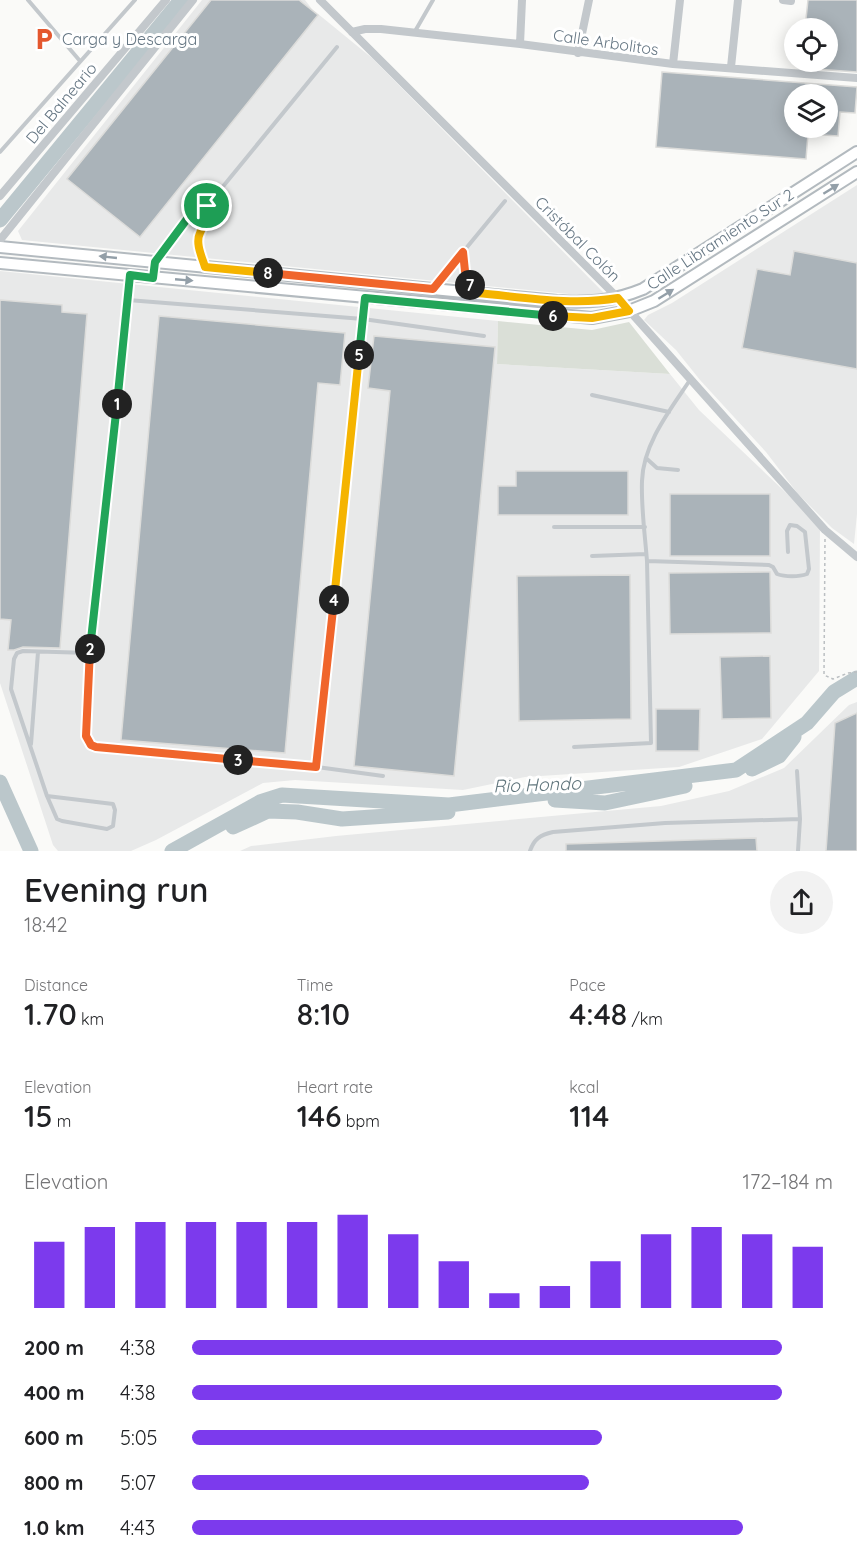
<!DOCTYPE html>
<meta charset="utf-8">
<style>
:root{--surface:#fff;--page:#f2f2f2;--text:#202124;--muted:#757577;--accent:#7c3aed}
body{margin:0;font-family:Quicksand,sans-serif;background:var(--page);color:var(--text);height:100vh;display:flex;flex-direction:column;font-size:22px;white-space:nowrap}
*{box-sizing:border-box;margin:0}
p{font-size:20px;color:var(--muted)}
.icon{flex:none;width:33px;height:33px;fill:none;stroke:currentColor;stroke-width:2;stroke-linecap:round;stroke-linejoin:round}
.map{position:relative;height:851px;overflow:hidden}
.panel{display:flex;flex-direction:column;background:var(--surface);flex:1}
.panel>*{flex:none}
.buttons{position:absolute;left:784px;top:18px;display:grid;gap:12px}
.buttons a{display:grid;place-items:center;width:54px;height:54px;border-radius:50%;background:var(--surface);box-shadow:0 3px 15px #0003;font-size:30px}
.pin{position:absolute;display:grid;place-items:center;width:51px;height:51px;color:#fff;margin:-26px;border:3px solid #fff;border-radius:50%;box-shadow:0 2px 6px #0007}
.km{position:absolute;width:30px;height:30px;margin:-15px;border-radius:50%;background:#222;color:#fff;font-size:16px;line-height:30px;text-align:center}
.round{display:grid;place-items:center;flex:none;width:63px;height:63px;border-radius:32px;background:var(--page)}
.headline{display:flex;align-items:center;justify-content:space-between;height:102px;padding:0 24px}
h1{font-size:33px;font-weight:600;line-height:45px}
.stats{display:grid;grid-template-columns:repeat(3,1fr);gap:9px;height:102px;padding:6px 24px}
.stats div{display:grid;align-content:center}
.stats b{font-size:30px;font-weight:600}
.stats small{font-size:16px;font-weight:400}
.stats p{font-size:16px}
.chart{height:168px;padding:12px 24px}
.chart p{display:flex;justify-content:space-between}
.chart svg{width:100%;height:108px;margin-top:6px;stroke:var(--accent);stroke-width:6}
ul{padding:0 24px;list-style:none;font-size:20px}
li{display:grid;grid-template-columns:96px 72px 1fr;align-items:center;height:45px}
li i{height:15px;border-radius:8px;background:var(--accent)}
.map>svg:first-child{display:block}
.built{fill:#e8e9e9}
.green{fill:#dadfd7}
.lines{fill:none;stroke-linecap:round;stroke-linejoin:round}
.river{stroke:#bbc7cb;stroke-width:15}
.building{fill:#aab3b9;stroke:#dcdcda;stroke-width:1.5;fill-rule:evenodd}
.secondary-casing{stroke:#b3babf;stroke-width:14}
.path{stroke:#bbbfc2;stroke-width:1.5;stroke-dasharray:3 3;stroke-linecap:butt}
.lane{stroke:#c3c8cc;stroke-width:4}
.street{stroke:#c3c8cc;stroke-width:8}
.secondary{stroke:#fff;stroke-width:10}
.oneway{fill:#939fa8}
.split-1-casing{stroke:#fff;stroke-width:12}
.split-2-casing{stroke:#fff;stroke-width:12}
.split-3-casing{stroke:#fff;stroke-width:12}
.split-4-casing{stroke:#fff;stroke-width:12}
.split-5-casing{stroke:#fff;stroke-width:12}
.split-6-casing{stroke:#fff;stroke-width:12}
.split-7-casing{stroke:#fff;stroke-width:12}
.split-8-casing{stroke:#fff;stroke-width:12}
.split-9-casing{stroke:#fff;stroke-width:12}
.split-1{stroke:#22a559;stroke-width:8}
.split-2{stroke:#22a559;stroke-width:8}
.split-3{stroke:#f0652b;stroke-width:8}
.split-4{stroke:#f0652b;stroke-width:8}
.split-5{stroke:#f5b400;stroke-width:8}
.split-6{stroke:#22a559;stroke-width:8}
.split-7{stroke:#f5b400;stroke-width:8}
.split-8{stroke:#f0652b;stroke-width:8}
.split-9{stroke:#f5b400;stroke-width:8}
.labels{text-anchor:middle;stroke-width:6;stroke-linejoin:round;paint-order:stroke}
.poi-label{font-size:16px;fill:#657683;stroke:#fff;text-anchor:start}
.street-label{font-size:16px;fill:#657683;stroke:#fff}
.water-label{font-size:18px;font-style:italic;fill:#60757c;stroke:#fff}
</style>
<div class="map">
<svg width="857" height="851" viewBox="0 0 857 851">
<rect width="100%" height="100%" fill="#fafaf8"/>
<path class="built" d="M202,0H305L312,9L372,58L604,293L579,295L22,240L18,231Z
M857,185V514L854,544L832,528L798,494L766,452L700,380L676,350L644,320L648,315L672,303Z
M0,271L498,321L497,364L670,374L699,410L820,525L819,671L762,739L679,767L525,777L463,790L295,780L263,783L156,840L131,851H58L53,845L0,683Z
M857,702V851H240L251,846L336,836L661,806L729,791L784,768L849,705Z"/>
<path class="green" d="M498,321L592,330L629,322L670,374L497,364Z"/>
<g class="lines">
<path class="river" d="M0,220L181,0
M752,769L779,756L794,737
M0,782L31,851
M555,800L605,803L685,786
M233,827L268,811L297,812L342,819L448,812
M172,851L260,802L282,795L449,805L736,770L807,723L834,692L857,678"/>
</g>
<path class="building" d="M211,0H299L318,15L140,237L67,179Z
M808,0H857V72L801,68L802,62H828V28H805Z
M662,72L857,87L855,113L840,112L838,136L808,134L806,159L656,147ZM795,94H828V128H795Z
M794,251L857,263V369L742,348L757,269L790,275Z
M0,300L62,305V312L87,314L60,648L23,647L14,650H8L11,620L0,619Z
M159,316L345,333L340,385L318,383L285,753L121,740Z
M374,336L495,347L454,776L354,766L390,391L368,388Z
M516,471H628V515H498V486H516Z
M670,494H770V556H670Z
M770,572L771,633L670,634L669,573Z
M630,575L631,719L519,721L517,576Z
M770,656L771,718L722,719L720,657Z
M656,709H700L699,751H656Z
M857,713V851H826L835,723Z
M756,838L757,851H566V844Z"/>
<g class="lines">
<g class="secondary-casing">
<path id="secondary" d="M0,247L557,301C589,303 614,301 643,289L857,152
M0,263L592,318L629,311L654,301L857,172"/>
</g>
<path class="path" d="M825,539L824,675L833,679L848,673L857,672"/>
<path class="lane" d="M28,0L80,61
M414,33L433,0
M0,152L135,0
M463,253L467,281L475,290
M156,260L193,211L207,206L337,47
M205,265L200,254L199,238L200,233L207,222V206
M130,276L89,653L87,741L96,747L317,767L383,776
M435,286L505,201
M128,300L363,319L484,336
M690,380C670,410 643,444 642,481C641,507 645,535 647,561L769,565L773,567L777,574C785,577 799,577 807,574L809,569L805,532L797,526L790,525L787,531L788,552
M592,395L669,412
M647,459L657,468L678,470
M554,527H645
M592,556L646,554
M31,744L38,652
M574,747L651,743L647,561
M317,767L365,299
M797,771L800,819
M47,796L11,689L14,659L17,653L23,651L89,653
M47,796L113,804L115,810L113,826L107,829L62,821L57,819Z
M530,851C534,839 540,835 553,832L665,823L800,819L798,851"/>
<path class="street" d="M320,0L618,298L825,530L857,557
M783,0L791,1
M352,32L365,29H381L520,44L673,64L857,78
M520,44L522,0
M578,53L589,0
M673,64L680,0
M731,67L738,0
M0,196L166,0
M0,240L193,0"/>
<use href="#secondary" class="secondary"/>
</g>
<defs><path id="oneway-solid" d="M-6-.8H1V-3.2L6.5 0L1 3.2V.8H-6Z" transform="scale(1.5)"/></defs>
<g class="oneway">
<use href="#oneway-solid" transform="translate(831 189) rotate(-32)"/>
<use href="#oneway-solid" transform="translate(108 257) rotate(-174)"/>
<use href="#oneway-solid" transform="translate(184 280) rotate(5)"/>
<use href="#oneway-solid" transform="translate(666 294) rotate(-32)"/>
</g>
<g class="lines">
<g class="split-1-casing">
<path id="split-1" d="M117,404L130,275L153,278L155,262L193,211L207,206"/>
</g>
<g class="split-2-casing">
<path id="split-2" d="M90,649L117,404"/>
</g>
<g class="split-3-casing">
<path id="split-3" d="M90,649L86,736L91,745L96,747L238,760"/>
</g>
<g class="split-4-casing">
<path id="split-4" d="M238,760L316,767L334,600"/>
</g>
<g class="split-5-casing">
<path id="split-5" d="M334,600L359,355"/>
</g>
<g class="split-6-casing">
<path id="split-6" d="M359,355L365,298L553,316"/>
</g>
<g class="split-7-casing">
<path id="split-7" d="M470,285L477,293C523,297 572,306 618,298L629,311L592,318L553,316"/>
</g>
<g class="split-8-casing">
<path id="split-8" d="M268,273L433,289L463,252L465,271L470,285"/>
</g>
<g class="split-9-casing">
<path id="split-9" d="M207,206C207,224 206,218 200,233C195,243 202,257 205,267L268,273"/>
</g>
<use href="#split-1" class="split-1"/>
<use href="#split-2" class="split-2"/>
<use href="#split-3" class="split-3"/>
<use href="#split-4" class="split-4"/>
<use href="#split-5" class="split-5"/>
<use href="#split-6" class="split-6"/>
<use href="#split-7" class="split-7"/>
<use href="#split-8" class="split-8"/>
<use href="#split-9" class="split-9"/>
</g>
<defs>
<g id="parking-bare" transform="scale(1.8)"><path d="M-3.5-5.5H1a3.5 3.5 0 0 1 0 7H-1V5.5H-3.5ZM-1-3.4V-.6H.8a1.4 1.4 0 0 0 0-2.8Z" fill="#e4572e" stroke="#fff" stroke-width="2.5" paint-order="stroke"/></g>
</defs>
<g fill-rule="evenodd">
<use href="#parking-bare" x="44" y="39"/>
</g>
<g class="labels">
<g class="poi-label">
<text x="62" y="45">Carga y Descarga</text>
</g>
<g class="street-label">
<text transform="translate(606 42) rotate(8)" y="6">Calle Arbolitos</text>
<text transform="translate(61 103) rotate(-50)" y="6">Del Balneario</text>
<text transform="translate(578 239) rotate(45)" y="6">Cristóbal Colón</text>
<text transform="translate(720 239) rotate(-33)" y="6">Calle Libramiento Sur 2</text>
</g>
<g class="water-label">
<text transform="translate(537 785) rotate(-2)" y="6">Rio Hondo</text>
</g>
</g>
</svg>
<div class="buttons">
<a><svg class="icon" aria-label="locate" viewBox="0 0 24 24"><circle cx="12" cy="12" r="6"/><path d="M12 2v4M12 18v4M2 12h4M18 12h4"/></svg></a>
<a><svg class="icon" aria-label="layers" viewBox="0 0 24 24"><path d="M12 4l9 5-9 5-9-5zM3 14l9 5 9-5"/></svg></a>
</div>
<div class="pin" style="left:207px;top:206px;background:#1e9e55"><svg class="icon" aria-label="arrive" viewBox="0 0 24 24"><path d="M6 21V4h12l-3 4 3 4H6"/></svg></div>
<b class="km" style="left:117px;top:404px">1</b>
<b class="km" style="left:90px;top:649px">2</b>
<b class="km" style="left:238px;top:760px">3</b>
<b class="km" style="left:334px;top:600px">4</b>
<b class="km" style="left:359px;top:355px">5</b>
<b class="km" style="left:553px;top:316px">6</b>
<b class="km" style="left:470px;top:285px">7</b>
<b class="km" style="left:268px;top:273px">8</b>
</div>
<section class="panel">
<div class="headline"><div><h1>Evening run</h1><p>18:42</p></div><a class="round"><svg class="icon" aria-label="share" viewBox="0 0 24 24"><path d="M12 15V3M7 8l5-5 5 5M5 13v7h14v-7"/></svg></a></div>
<div class="stats">
<div><p>Distance</p><b>1.70<small> km</small></b></div>
<div><p>Time</p><b>8:10</b></div>
<div><p>Pace</p><b>4:48<small> /km</small></b></div>
</div>
<div class="stats">
<div><p>Elevation</p><b>15<small> m</small></b></div>
<div><p>Heart rate</p><b>146<small> bpm</small></b></div>
<div><p>kcal</p><b>114</b></div>
</div>
<div class="chart"><p><span>Elevation</span>172–184 m</p>
<svg viewBox="0 0 160 44" preserveAspectRatio="none"><path d="M5 44V17M15 44V11M25 44V9M35 44V9M45 44V9M55 44V9M65 44V6M75 44V14M85 44V25M95 44V38M105 44V35M115 44V25M125 44V14M135 44V11M145 44V14M155 44V19"/></svg>
</div>
<ul>
<li><b>200 m</b>4:38<i style="width:92%"></i></li>
<li><b>400 m</b>4:38<i style="width:92%"></i></li>
<li><b>600 m</b>5:05<i style="width:64%"></i></li>
<li><b>800 m</b>5:07<i style="width:62%"></i></li>
<li><b>1.0 km</b>4:43<i style="width:86%"></i></li>
</ul>
</section>
